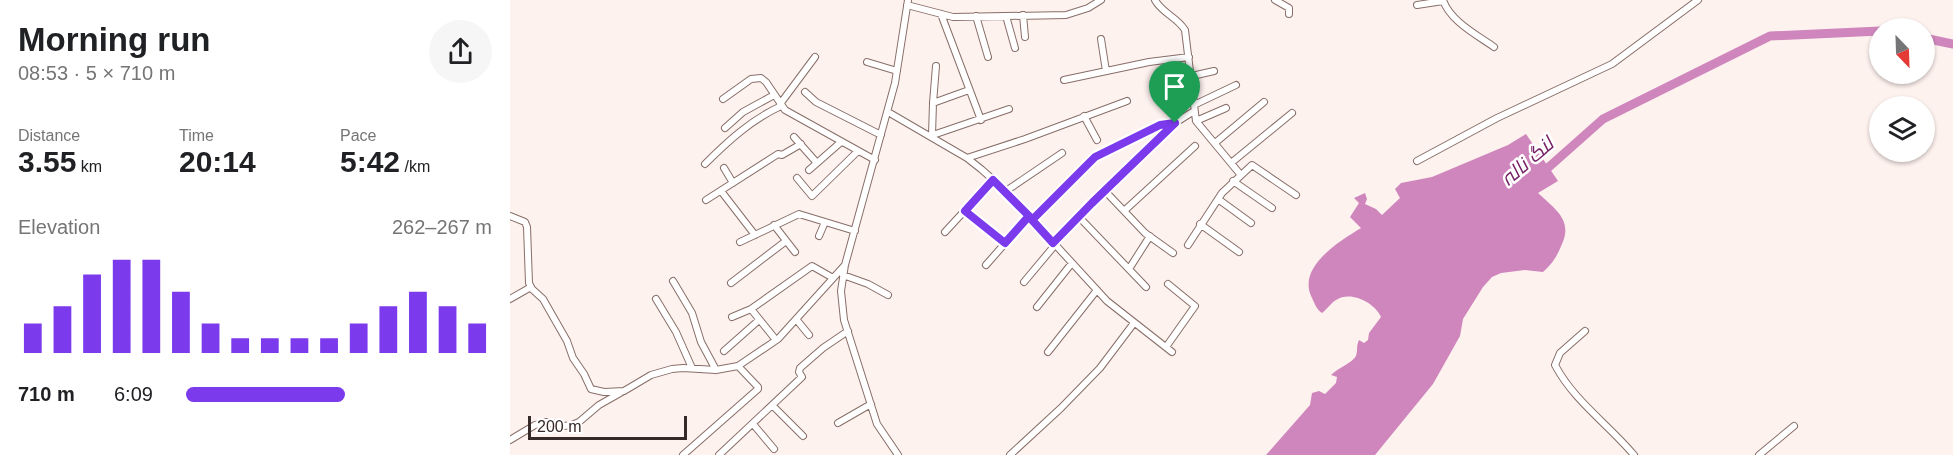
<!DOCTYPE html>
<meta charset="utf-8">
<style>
:root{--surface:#fff;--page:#f6f6f6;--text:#202124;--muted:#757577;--accent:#7c3aed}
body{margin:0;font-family:Arial,Cairo,sans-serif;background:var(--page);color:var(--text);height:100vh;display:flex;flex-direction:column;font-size:22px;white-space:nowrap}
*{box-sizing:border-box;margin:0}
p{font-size:20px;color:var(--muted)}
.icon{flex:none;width:33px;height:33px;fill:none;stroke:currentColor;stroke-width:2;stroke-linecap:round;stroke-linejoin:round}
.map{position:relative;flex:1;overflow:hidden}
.sheet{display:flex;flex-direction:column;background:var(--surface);width:510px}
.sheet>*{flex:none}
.needle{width:39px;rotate:157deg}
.fabs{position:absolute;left:1359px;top:18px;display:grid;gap:12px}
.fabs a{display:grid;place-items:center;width:66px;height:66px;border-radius:50%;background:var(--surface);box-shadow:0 2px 4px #0004;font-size:30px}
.scale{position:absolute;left:18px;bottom:15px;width:159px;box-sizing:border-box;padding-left:6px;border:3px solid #352a27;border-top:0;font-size:16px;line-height:21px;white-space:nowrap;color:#352a27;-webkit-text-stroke:4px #fff;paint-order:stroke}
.pin{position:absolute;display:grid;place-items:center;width:51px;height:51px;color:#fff;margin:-62px -26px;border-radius:50% 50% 50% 0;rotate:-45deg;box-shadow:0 0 6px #0007}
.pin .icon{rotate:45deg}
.round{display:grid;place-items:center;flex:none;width:63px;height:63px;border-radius:32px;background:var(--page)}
.head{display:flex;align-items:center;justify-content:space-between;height:102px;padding:0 18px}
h1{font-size:33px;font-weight:600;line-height:45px}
.stats{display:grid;grid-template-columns:repeat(3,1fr);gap:9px;height:102px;padding:6px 18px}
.stats div{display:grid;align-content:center}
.stats b{font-size:30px;font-weight:600}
.stats small{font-size:16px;font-weight:400}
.stats p{font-size:16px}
.chart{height:168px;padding:12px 18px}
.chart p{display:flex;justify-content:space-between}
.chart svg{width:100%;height:108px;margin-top:6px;stroke:var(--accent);stroke-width:6}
ul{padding:0 18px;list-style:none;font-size:20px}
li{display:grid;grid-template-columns:96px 72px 1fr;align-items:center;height:45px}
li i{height:15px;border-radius:8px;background:var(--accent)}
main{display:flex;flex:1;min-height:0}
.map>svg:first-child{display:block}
.water{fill:#cf86bc}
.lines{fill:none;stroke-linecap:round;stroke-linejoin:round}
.river{stroke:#cf86bc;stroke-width:9}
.minor-casing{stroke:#886e68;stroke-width:8}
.minor{stroke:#fff;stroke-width:6}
.route-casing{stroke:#fff;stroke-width:12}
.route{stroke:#7c3aed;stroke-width:8}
.labels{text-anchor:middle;stroke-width:5;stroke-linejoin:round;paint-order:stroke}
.water-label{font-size:20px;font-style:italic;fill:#762066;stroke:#fff}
</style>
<main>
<section class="sheet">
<div class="head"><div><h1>Morning run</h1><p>08:53 · 5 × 710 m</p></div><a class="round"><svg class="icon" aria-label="share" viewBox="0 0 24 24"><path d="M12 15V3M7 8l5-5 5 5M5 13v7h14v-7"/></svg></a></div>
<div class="stats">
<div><p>Distance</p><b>3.55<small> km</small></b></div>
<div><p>Time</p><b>20:14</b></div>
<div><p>Pace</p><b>5:42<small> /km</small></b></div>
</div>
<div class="chart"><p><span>Elevation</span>262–267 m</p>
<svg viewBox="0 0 160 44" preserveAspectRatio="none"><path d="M5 44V32M15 44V25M25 44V12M35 44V6M45 44V6M55 44V19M65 44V32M75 44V38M85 44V38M95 44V38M105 44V38M115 44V32M125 44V25M135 44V19M145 44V25M155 44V32"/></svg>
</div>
<ul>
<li><b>710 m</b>6:09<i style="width:52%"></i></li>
</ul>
</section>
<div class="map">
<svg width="1443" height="455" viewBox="0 0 1443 455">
<rect width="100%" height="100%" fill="#fef2ef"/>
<path class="water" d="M1016,134L1048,181L1028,193C1045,209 1063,220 1052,244C1047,256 1043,263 1033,272L1015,270L991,273L982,277L973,287L953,319L950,336L923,384L865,455H756L800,405L802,393L809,391L815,394L826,383L827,377L821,375C828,368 842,363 846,356C848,350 846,346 849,340L854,343L858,340L859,333L871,317C865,303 841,290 826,300C821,303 817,309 812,313C806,309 805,304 802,298C786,267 830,241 851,228L840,217L849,203L844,198L855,193L857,199L855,204L866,209L872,215L890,198L885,189L891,183L922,177L998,145Z"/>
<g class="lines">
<path class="river" d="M1414,38L1443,44
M1031,174L1093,119L1260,36L1370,31"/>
<g class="minor-casing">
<path id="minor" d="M645,0C652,13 667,17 675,30L686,121L730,174
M765,0L779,8V14
M933,0C940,21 967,35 984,47
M397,5L443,17L556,15L578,8L591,0
M907,5L933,1
M431,14L471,120
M513,15L515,37
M466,16L478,57
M496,16L505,48
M591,39L596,71
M357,62L387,71
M682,76L704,71
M554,80L639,62L679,57
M295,92L306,102L371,135
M213,99L241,79L251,78L256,82L275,110L365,160
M423,103L459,90
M270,104L305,57
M684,105L726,85
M378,112L457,158L471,169L496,191L597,301L662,352
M574,116L587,140
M686,121L716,108
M215,128L233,112L264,95
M422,135L423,103L426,66
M420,136L499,109
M284,137L307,163
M705,143L754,102
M457,158L515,139L617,101
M907,161L987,118L1102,64L1188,0
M721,163L782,113
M195,164C218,141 241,120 271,106
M214,168L223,183
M299,170L331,142
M287,178L302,196L348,151
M723,181L762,208
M211,191L245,235
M496,191L552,153
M595,191L635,233L663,253
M708,199L741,223
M196,200L268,154L272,155L291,144
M455,211L495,243
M614,211L685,146
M0,216L15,222L17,227L19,283L22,289L33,299L57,341L63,358L74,374L81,389L94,392L114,391L141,375L162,369L173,368L206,370L228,366L268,339L335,265
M569,217L636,287
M521,220L585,157L650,125L665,123L684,111
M690,224L729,252
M264,225L285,252
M435,232L483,180
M309,236L315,222
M230,242L289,214L345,231
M543,243L582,203L664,124
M678,245L712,193L742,165L786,195
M476,265L519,216
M619,269L640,236
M333,275L358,284L378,295
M163,281L182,313L191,342L206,370
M514,282L545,245
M221,283L276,241
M0,299L21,287
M146,299L166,332L182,368
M527,307L562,263
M241,309L266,340
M222,317L241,309L302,266L323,278
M286,319L299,335
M1075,331L1050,353L1045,365C1064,401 1098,424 1124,455
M656,347L685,306L658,284
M214,351L249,320
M538,352L587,290
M262,405L293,436
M328,423L361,404
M243,424L264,449
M0,440L25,425L36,422L54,426L62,425L69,422L89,405L112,392
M173,455L248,389V387L228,366
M209,455L292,377L289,372L290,368L313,348L338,331
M388,455L367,424L334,320L331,291L335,265L385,83L398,0
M500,455L551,408L590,368L624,323
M1249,455L1284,426"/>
</g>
<use href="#minor" class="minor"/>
</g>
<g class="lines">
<g class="route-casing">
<path id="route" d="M665,123L650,125L585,157L522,220L519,216L483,180L455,211L495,243L519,216L522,220L543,243L582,203L665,123"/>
</g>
<use href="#route" class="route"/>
</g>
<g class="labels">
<g class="water-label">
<text transform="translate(1017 161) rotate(-41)" y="7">لنگ نالہ</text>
</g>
</g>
</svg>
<div class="fabs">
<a><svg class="needle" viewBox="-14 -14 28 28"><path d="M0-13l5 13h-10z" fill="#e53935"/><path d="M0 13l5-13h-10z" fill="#757577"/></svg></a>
<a><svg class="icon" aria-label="layers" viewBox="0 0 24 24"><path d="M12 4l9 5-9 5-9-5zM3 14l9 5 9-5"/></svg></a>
</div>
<div class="scale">200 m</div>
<div class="pin" style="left:665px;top:123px;background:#1e9e55"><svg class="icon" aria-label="arrive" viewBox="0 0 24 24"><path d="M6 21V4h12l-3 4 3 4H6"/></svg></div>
</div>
</main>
